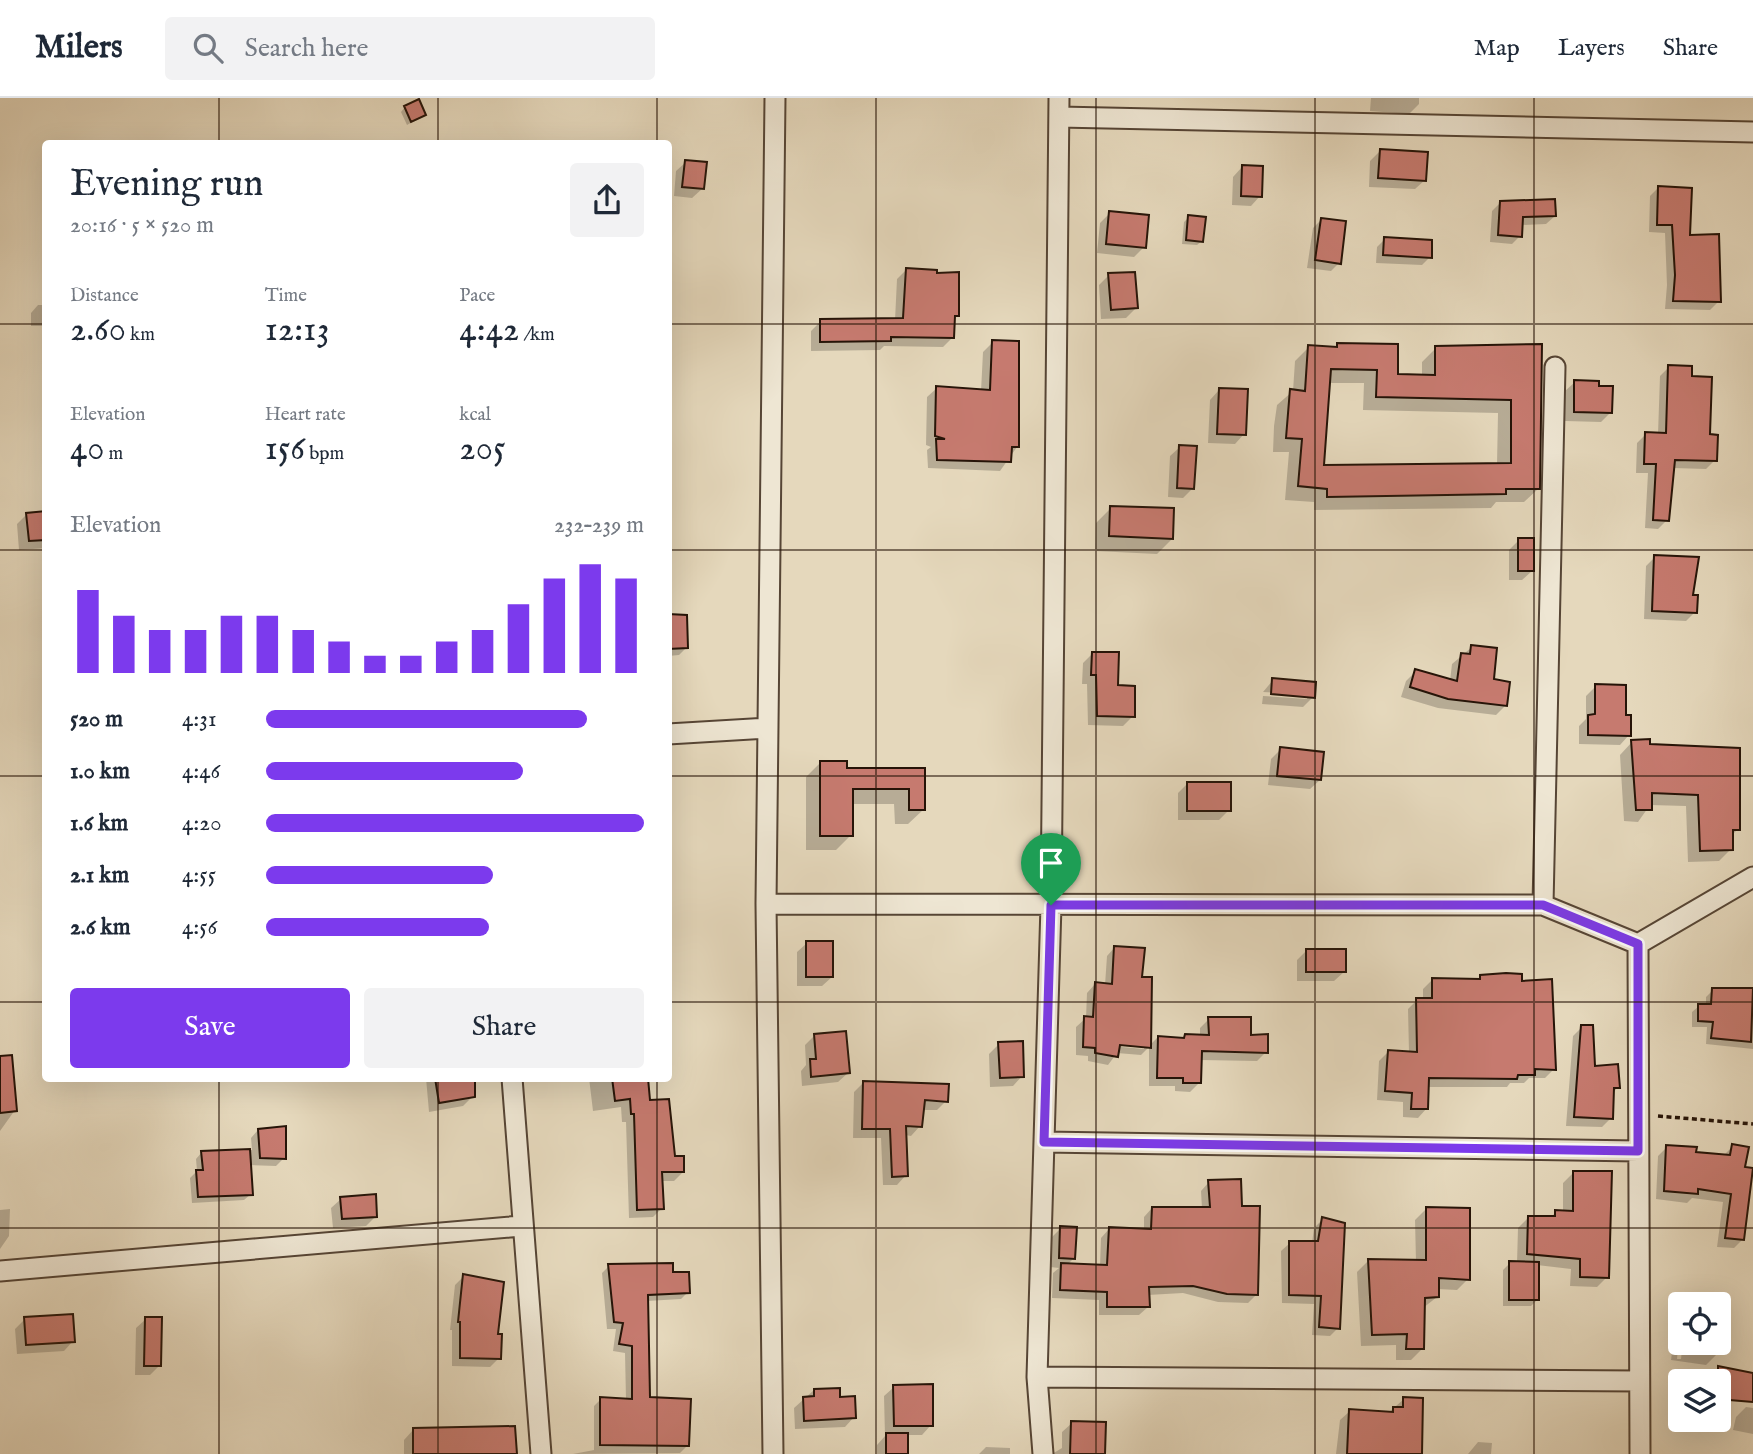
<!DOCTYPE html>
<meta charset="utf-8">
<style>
:root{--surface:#fff;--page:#f2f2f3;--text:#1f2937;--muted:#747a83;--line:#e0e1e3;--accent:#7c3aed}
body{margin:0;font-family:"IM FELL English",serif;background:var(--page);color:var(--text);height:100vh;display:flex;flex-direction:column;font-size:26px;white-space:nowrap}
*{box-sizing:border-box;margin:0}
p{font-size:23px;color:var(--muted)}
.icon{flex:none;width:38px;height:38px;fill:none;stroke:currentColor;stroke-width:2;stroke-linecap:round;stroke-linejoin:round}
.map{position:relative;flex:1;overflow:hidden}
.panel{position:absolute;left:42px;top:42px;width:630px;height:942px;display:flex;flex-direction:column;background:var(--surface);border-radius:7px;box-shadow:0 7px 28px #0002}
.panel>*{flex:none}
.controls{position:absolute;left:1668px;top:1194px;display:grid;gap:14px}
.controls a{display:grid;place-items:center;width:63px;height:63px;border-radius:7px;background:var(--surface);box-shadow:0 7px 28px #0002;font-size:35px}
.pin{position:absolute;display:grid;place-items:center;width:60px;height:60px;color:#fff;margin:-72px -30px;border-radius:50% 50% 50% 0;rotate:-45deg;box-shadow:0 0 7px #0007}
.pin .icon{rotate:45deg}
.round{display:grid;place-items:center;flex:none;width:74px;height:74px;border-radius:7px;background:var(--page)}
.summary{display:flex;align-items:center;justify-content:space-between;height:119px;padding:0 28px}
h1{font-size:38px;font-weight:600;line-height:52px}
.stats{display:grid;grid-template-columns:repeat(3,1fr);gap:10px;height:119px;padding:7px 28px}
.stats div{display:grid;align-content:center}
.stats b{font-size:35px;font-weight:600}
.stats small{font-size:19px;font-weight:400}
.stats p{font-size:19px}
.chart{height:196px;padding:14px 28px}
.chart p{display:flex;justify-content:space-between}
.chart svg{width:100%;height:126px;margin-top:7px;stroke:var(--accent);stroke-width:6}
.cta{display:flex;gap:14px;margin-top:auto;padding:14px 28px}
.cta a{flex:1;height:80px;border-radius:7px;background:var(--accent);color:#fff;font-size:28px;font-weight:600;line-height:80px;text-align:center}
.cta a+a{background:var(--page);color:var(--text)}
ul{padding:0 28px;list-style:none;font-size:23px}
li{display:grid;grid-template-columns:112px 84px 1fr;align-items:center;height:52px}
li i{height:18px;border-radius:9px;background:var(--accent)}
header{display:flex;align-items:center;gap:42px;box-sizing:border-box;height:98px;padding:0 35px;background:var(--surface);border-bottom:2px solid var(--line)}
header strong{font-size:33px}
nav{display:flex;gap:38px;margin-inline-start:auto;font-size:24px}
.search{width:490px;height:63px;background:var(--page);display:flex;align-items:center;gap:18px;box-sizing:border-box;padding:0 24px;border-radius:7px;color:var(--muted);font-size:26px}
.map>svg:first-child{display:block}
.shadow{fill:#0003;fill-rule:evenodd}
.building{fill:#c67a6f;stroke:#261408;stroke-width:2;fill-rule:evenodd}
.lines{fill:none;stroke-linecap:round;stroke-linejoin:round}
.street-casing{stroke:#564535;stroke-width:23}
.path{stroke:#261408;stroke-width:3.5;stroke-dasharray:5 3.5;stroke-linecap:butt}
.street{stroke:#eee6d3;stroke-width:19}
.route-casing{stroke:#fff;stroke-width:14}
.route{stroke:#7c3aed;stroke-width:9}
.grid{fill:none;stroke:#261408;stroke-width:2;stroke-opacity:0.55}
</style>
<header>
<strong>Milers</strong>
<div class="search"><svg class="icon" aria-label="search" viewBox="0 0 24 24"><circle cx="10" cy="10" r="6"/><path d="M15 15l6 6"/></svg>Search here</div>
<nav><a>Map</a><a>Layers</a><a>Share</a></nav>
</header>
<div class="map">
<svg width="1753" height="1356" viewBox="0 0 1753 1356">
<rect width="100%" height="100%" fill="#e5d8bc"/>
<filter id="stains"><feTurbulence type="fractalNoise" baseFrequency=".00286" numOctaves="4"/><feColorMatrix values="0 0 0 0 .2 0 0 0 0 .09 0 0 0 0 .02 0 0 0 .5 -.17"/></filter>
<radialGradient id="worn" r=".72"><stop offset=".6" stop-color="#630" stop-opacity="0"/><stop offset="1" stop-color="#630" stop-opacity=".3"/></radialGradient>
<path class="shadow" d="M1371,0H1419V6L1409,16L1370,13Z
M405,9L424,17L407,27L401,14Z
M1380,53L1425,82L1415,91L1369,89L1370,63Z
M686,64L702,91L692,100L674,98L676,73Z
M1242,69L1260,98L1251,108L1232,107L1233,79Z
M1658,90L1688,139L1719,203L1710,212L1665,211L1667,187L1665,135L1649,134L1650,98Z
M1501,104L1555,118L1546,126L1521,127L1520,138L1512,146L1490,144L1492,113Z
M1110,115L1144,149L1134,159L1097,155L1100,125Z
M1189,119L1202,143L1197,147L1182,146L1184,124Z
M1321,122L1339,165L1331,173L1307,170L1313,130Z
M1385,141L1430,159L1422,167L1376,165L1377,149Z
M906,172L958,217L953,221L952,240L943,249L884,248L880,252L811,253V233L821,223L895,222L897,181Z
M1109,177L1136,210L1126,220L1101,221L1099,187Z
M38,207H46V228H31V215Z
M993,244L1017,349L1000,373L928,370L927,352L931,349L926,347L927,299L937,290L981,293L983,254Z
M1397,248L1396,278H1422V264L1436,250L1540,248L1538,391L1524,404H1496L1491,410L1314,412V404L1285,402L1289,354H1273L1274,328L1277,307L1293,293L1295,263L1309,249ZM1328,285H1364L1363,312L1498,315L1497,366L1322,369Z
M1669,269L1690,279L1715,362L1706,371L1673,370L1667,422L1658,431L1645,430L1648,375H1636L1637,345L1646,336H1658L1660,278Z
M1575,284L1611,314L1601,324L1565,323V293Z
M1219,292L1244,336L1235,346L1208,345L1210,302Z
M1180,349L1193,390L1183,400L1168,399L1170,358Z
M1111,410L1172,441L1157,456L1095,453L1096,425Z
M46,415V450L19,452L17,426L27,416Z
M1519,442L1532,473L1522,482H1509V452Z
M1655,459L1691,499L1695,514L1686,523L1644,521L1646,468Z
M668,518L686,550L679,557L668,558Z
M1472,549L1505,608L1496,617L1438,610L1401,599L1406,583L1416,573L1450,583L1452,566Z
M1093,555L1133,618L1123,628L1088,627L1087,586H1082L1083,565Z
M1273,582L1313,599L1303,609L1262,606L1263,598L1307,601V597L1263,594Z
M1596,588L1624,619L1629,637L1620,647L1579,646V628L1586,621V598Z
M1632,644L1648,648L1738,731L1731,738V751L1719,763L1688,764L1686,708L1650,707L1638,724L1624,723L1620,657Z
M1281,651L1320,682L1310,691L1268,687L1271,661Z
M821,664L845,671L923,672V712L908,726H895L894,706H852L851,737L836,752H806V679Z
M1188,685L1229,712L1219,722H1178V695Z
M807,845L832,879L822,888H797V854Z
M1115,849L1140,881L1149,948L1158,939L1182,942L1185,938L1200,939V930L1209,921L1249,939L1266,954L1257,963L1200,962L1199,985L1190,994L1175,993V988H1149V949L1141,957L1117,955L1108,967L1088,963V958L1076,957V929L1086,920L1087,895L1095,886L1105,887L1107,858ZM1111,945L1144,948V951L1111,948Z
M1307,852L1344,874L1334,883H1297V862Z
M1481,878L1520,884L1554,971L1545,980H1529L1524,985H1510L1507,989H1427V1010L1418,1020L1403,1019V1004L1377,1002L1379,963L1388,954L1409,955L1408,911L1417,902H1423V891L1432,882H1477Z
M1753,891V951L1706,946L1707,929H1692V914L1699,908H1706V899L1713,892Z
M1582,929L1593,970L1618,989L1612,996L1611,1020L1602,1029L1566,1028L1573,938Z
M814,938L848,975L838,984L802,988L801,973L806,967L805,947Z
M999,946L1022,978L1013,988L990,989L989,956Z
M426,980H474L473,998L463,1008L429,1014Z
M589,980H646L649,1004L673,1059L683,1074L674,1083H661L662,1110L653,1119L629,1120L626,1024H622L621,1009L593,1013Z
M0,983L15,1012L0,1033Z
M863,985L946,1003L937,1012H922L920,1028L911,1038L905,1037L906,1077L897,1087H883L881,1040H853L854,994Z
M258,1032L284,1060L276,1068L249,1067L251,1096L244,1102L192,1105L190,1080L197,1073L196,1061L202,1054L252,1052L251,1040Z
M1733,1048L1743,1071V1141L1734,1150L1717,1149L1723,1104L1692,1100L1687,1105L1656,1101L1658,1058L1667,1049L1723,1058Z
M1573,1075L1607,1179L1597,1189L1570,1188L1571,1171L1537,1167L1538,1201L1531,1208H1503V1172L1510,1165H1517L1518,1130L1528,1120H1550L1556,1114H1563V1085Z
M1209,1084L1240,1109L1257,1196L1248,1205L1218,1204L1183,1195L1148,1197V1209L1139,1217H1099V1202L1052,1200L1053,1175L1059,1170L1050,1169L1051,1140L1061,1130L1074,1160L1067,1167L1100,1168L1101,1140L1109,1131L1144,1132V1119L1152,1110L1202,1111L1201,1093Z
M341,1101L376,1118L366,1128L333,1130L331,1110Z
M1427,1110L1468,1181L1457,1192L1437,1191V1199L1423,1210L1422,1251L1411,1262H1396V1247L1361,1248L1357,1174L1369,1162L1416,1164L1415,1122Z
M10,1111L9,1138L0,1151V1112Z
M1323,1121L1338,1230L1330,1238L1312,1237L1314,1206L1282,1205L1281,1153L1290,1145H1312L1314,1130Z
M609,1168L672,1176L688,1194L681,1201L647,1203L648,1300L688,1347L680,1355L573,1356L594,1352V1308L601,1301L626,1302L625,1255L613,1253L616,1231H607L602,1175Z
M464,1178L496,1237L499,1260L490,1269L452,1268V1232H450L455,1187Z
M25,1221L73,1243L64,1253L17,1256L15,1231Z
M146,1221L160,1267L150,1277H135L136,1230Z
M1680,1228L1677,1261H1681L1683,1244H1717L1716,1257L1706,1267L1671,1262L1675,1233Z
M894,1289L931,1327L922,1337H906L907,1356H877V1347L885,1338L884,1298Z
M814,1292L839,1300L854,1319L845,1329L795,1331L794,1310Z
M1404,1301L1422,1356H1336L1340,1322L1350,1313L1388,1315Z
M1746,1309L1753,1310V1336L1733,1332L1736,1319Z
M1072,1325L1105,1356H1052L1062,1350V1334Z
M413,1332L515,1356H404V1342Z
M1478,1344L1492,1345L1491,1356H1468Z
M986,1349L1010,1350V1356H979Z"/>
<path class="building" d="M419,1L426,17L411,24L404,8Z
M1380,51L1428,54L1426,83L1378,80Z
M685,62L707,64L704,91L682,89Z
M1242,67L1263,68L1262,99L1241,98Z
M1658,88L1692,90L1690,137L1719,136L1721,204L1673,203L1675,177L1672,127H1657Z
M1555,101L1556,118L1523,119L1522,139L1498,137L1500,103Z
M1109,113L1149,117L1146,150L1106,146Z
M1188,117L1206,119L1203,144L1186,142Z
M1321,120L1346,123L1341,166L1315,162Z
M1384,139L1432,142V160L1383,157Z
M906,170L937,172V175L959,174V218H955L954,240L891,239V243L820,244V221L903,220Z
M1135,174L1138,210L1111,212L1108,175Z
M992,242L1019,243V349H1012L1011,364L937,362L936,341H945L935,338L936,288L990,292Z
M1337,245L1398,246V276L1435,277V248L1542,246L1540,391H1506V396L1327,399V391L1298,388L1302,341L1286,340L1290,291L1305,293L1308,247L1337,249ZM1331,271L1377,272L1376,299L1511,302V365L1324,367Z
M1668,267L1692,268V278L1712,279L1710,336L1718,337L1717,363L1675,362L1669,423L1653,422L1656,366H1644L1645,334L1666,335Z
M1574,282L1599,283V288H1613L1612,315L1574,314Z
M1219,290L1248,291L1246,337L1217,336Z
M1179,347L1197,348L1194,391L1177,390Z
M1110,408L1174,410L1173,441L1109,438Z
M46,413V442L29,443L26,415Z
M1518,440H1534V473H1518Z
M1654,457L1699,459L1693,497H1698L1697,515L1652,513Z
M668,516L687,517L688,550L668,551Z
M1471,547L1497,550L1494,581L1510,584L1507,608L1448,601L1410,589L1415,571L1457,583L1461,555L1470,556Z
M1092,554H1119L1118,587L1135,588V619L1097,618L1096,577H1091Z
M1272,580L1316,584L1315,600L1271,596Z
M1595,586L1626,587V617H1631V638L1588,637V617L1595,616Z
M1650,641V646L1740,650V732H1733V752L1700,753L1698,697L1652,695V712H1636L1631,642Z
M1280,649L1324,654L1321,682L1277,678Z
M820,663H847V670H925V712H909V691H853V738H820Z
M1187,684H1231V713H1187Z
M806,843H833V879H806Z
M1114,848L1145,850L1142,879H1152L1151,950L1120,947L1118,959L1095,955V950L1083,949L1084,918L1093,919L1095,884L1112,886Z
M1306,851H1346V874H1306Z
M1506,875L1522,876V883L1552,881L1556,972L1535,971V977H1518L1517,981L1429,980L1428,1011H1411L1412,995L1385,993L1388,952L1417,954L1416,900H1432V880L1480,881V877Z
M1712,890H1753L1751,944L1711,940L1713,924L1698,923V906H1711Z
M1208,919H1251V937L1268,936V955L1202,953L1201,985H1183V980H1157L1158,938L1184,940L1185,936L1209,937Z
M1581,927H1593L1595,968L1618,966L1620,990H1614L1613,1021L1574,1019Z
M846,933L850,975L811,979L810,961H816L814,936Z
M1023,943L1024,979L1000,980L998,944Z
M12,957L17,1013L0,1015V958Z
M435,980H475V999L439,1005Z
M612,980H648L650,1002L669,1001L675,1058H684V1074H662L664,1111L637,1112L634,1016H631L630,1001L615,1003Z
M863,983L949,986L948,1004L925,1002L922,1029L906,1028L908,1078L892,1079L890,1031H862Z
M286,1028V1061L260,1060L258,1031Z
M1732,1046L1749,1049L1745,1069L1753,1070L1744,1142L1725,1140L1731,1096L1698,1091V1096L1664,1093L1666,1047L1697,1049L1696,1054L1730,1057Z
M250,1051L253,1097L198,1099L196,1072H203L201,1053Z
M1573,1073H1612L1609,1180L1580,1179V1161L1527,1156L1528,1118H1555V1112L1573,1113Z
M1241,1081L1242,1108H1260L1258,1197L1227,1196L1193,1188L1149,1189L1150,1209H1107V1194L1060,1192L1061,1165L1107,1167L1109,1129L1151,1131L1152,1109H1210L1208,1082Z
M376,1096L377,1119L342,1121L340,1099Z
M1426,1109L1470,1110V1182L1439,1180V1199L1425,1200L1424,1251H1406L1407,1236L1372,1237L1368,1161L1426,1162Z
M1322,1119L1345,1125L1340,1231L1319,1229L1321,1198L1289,1197V1143H1318Z
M1060,1128L1077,1129L1075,1161L1059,1160Z
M1509,1163L1539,1164V1202H1509Z
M673,1165V1174H689L690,1195L648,1197L650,1299L691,1301L689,1348L600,1347V1299L632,1301V1248L619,1246L623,1225L614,1224L608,1166Z
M463,1176L504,1184L498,1236H502L501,1261L460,1260V1224H458Z
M73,1216L75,1244L26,1247L24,1219Z
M145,1219H162L161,1268H144Z
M1718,1268L1753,1275V1304L1718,1301Z
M933,1286V1328H894L893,1287Z
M840,1290V1299L855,1298L856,1320L804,1323L803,1299L814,1298V1291Z
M1403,1299L1423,1300L1422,1356H1347L1349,1311L1393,1314V1309H1403Z
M1071,1323L1106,1324L1105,1356H1070Z
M515,1328L517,1356H413V1330Z
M886,1335H908V1356H886Z"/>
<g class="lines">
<g class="street-casing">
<path id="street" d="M1059,19L1753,34
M668,636L768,630
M766,806L1543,807L1638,846
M1543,807L1555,269
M1638,846L1640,1356
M1638,846L1753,779
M512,980L541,1356
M1044,1044L1638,1053
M0,1173L521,1128
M1037,1279L1638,1283
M773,1356L766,806L775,0
M1043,1356L1037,1279L1051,807L1059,0"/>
</g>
<path class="path" d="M1658,1018L1753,1026"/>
<use href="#street" class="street"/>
</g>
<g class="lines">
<g class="route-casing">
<path id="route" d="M1051,807H1543L1638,846V1053L1044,1044Z"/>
</g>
<use href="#route" class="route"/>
</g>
<path class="grid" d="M219,0V46M438,0V46M657,0V46M876,0V1356M1096,0V1356M1315,0V1356M1534,0V1356M0,226H46M668,226H1753M0,452H46M668,452H1753M0,678H46M668,678H1753M0,904H46M668,904H1753M219,980V1356M438,980V1356M657,980V1356M0,1130H1753"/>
<rect width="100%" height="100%" filter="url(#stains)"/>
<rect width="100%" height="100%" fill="url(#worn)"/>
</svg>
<div class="controls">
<a><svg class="icon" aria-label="locate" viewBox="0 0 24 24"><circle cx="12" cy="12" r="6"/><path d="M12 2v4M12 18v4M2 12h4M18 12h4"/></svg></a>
<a><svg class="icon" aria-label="layers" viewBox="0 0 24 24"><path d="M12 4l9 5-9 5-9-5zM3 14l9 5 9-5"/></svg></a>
</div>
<div class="pin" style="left:1051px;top:807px;background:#1e9e55"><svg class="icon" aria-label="arrive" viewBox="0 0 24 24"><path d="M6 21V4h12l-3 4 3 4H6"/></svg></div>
<section class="panel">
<div class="summary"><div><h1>Evening run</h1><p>20:16 · 5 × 520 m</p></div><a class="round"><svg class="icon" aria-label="share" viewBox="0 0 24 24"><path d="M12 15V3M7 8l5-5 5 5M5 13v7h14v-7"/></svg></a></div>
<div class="stats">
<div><p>Distance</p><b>2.60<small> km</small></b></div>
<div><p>Time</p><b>12:13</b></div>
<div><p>Pace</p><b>4:42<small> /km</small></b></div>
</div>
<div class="stats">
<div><p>Elevation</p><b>40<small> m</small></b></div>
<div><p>Heart rate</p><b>156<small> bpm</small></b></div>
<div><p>kcal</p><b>205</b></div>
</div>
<div class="chart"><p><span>Elevation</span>232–239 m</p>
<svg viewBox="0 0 160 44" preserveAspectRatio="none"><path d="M5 44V15M15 44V24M25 44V29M35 44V29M45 44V24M55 44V24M65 44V29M75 44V33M85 44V38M95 44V38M105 44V33M115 44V29M125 44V20M135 44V11M145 44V6M155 44V11"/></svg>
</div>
<ul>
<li><b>520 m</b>4:31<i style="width:85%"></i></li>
<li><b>1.0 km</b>4:46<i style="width:68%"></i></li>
<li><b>1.6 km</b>4:20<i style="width:100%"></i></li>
<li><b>2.1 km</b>4:55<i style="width:60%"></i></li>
<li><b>2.6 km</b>4:56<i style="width:59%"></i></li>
</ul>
<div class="cta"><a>Save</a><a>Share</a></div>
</section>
</div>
